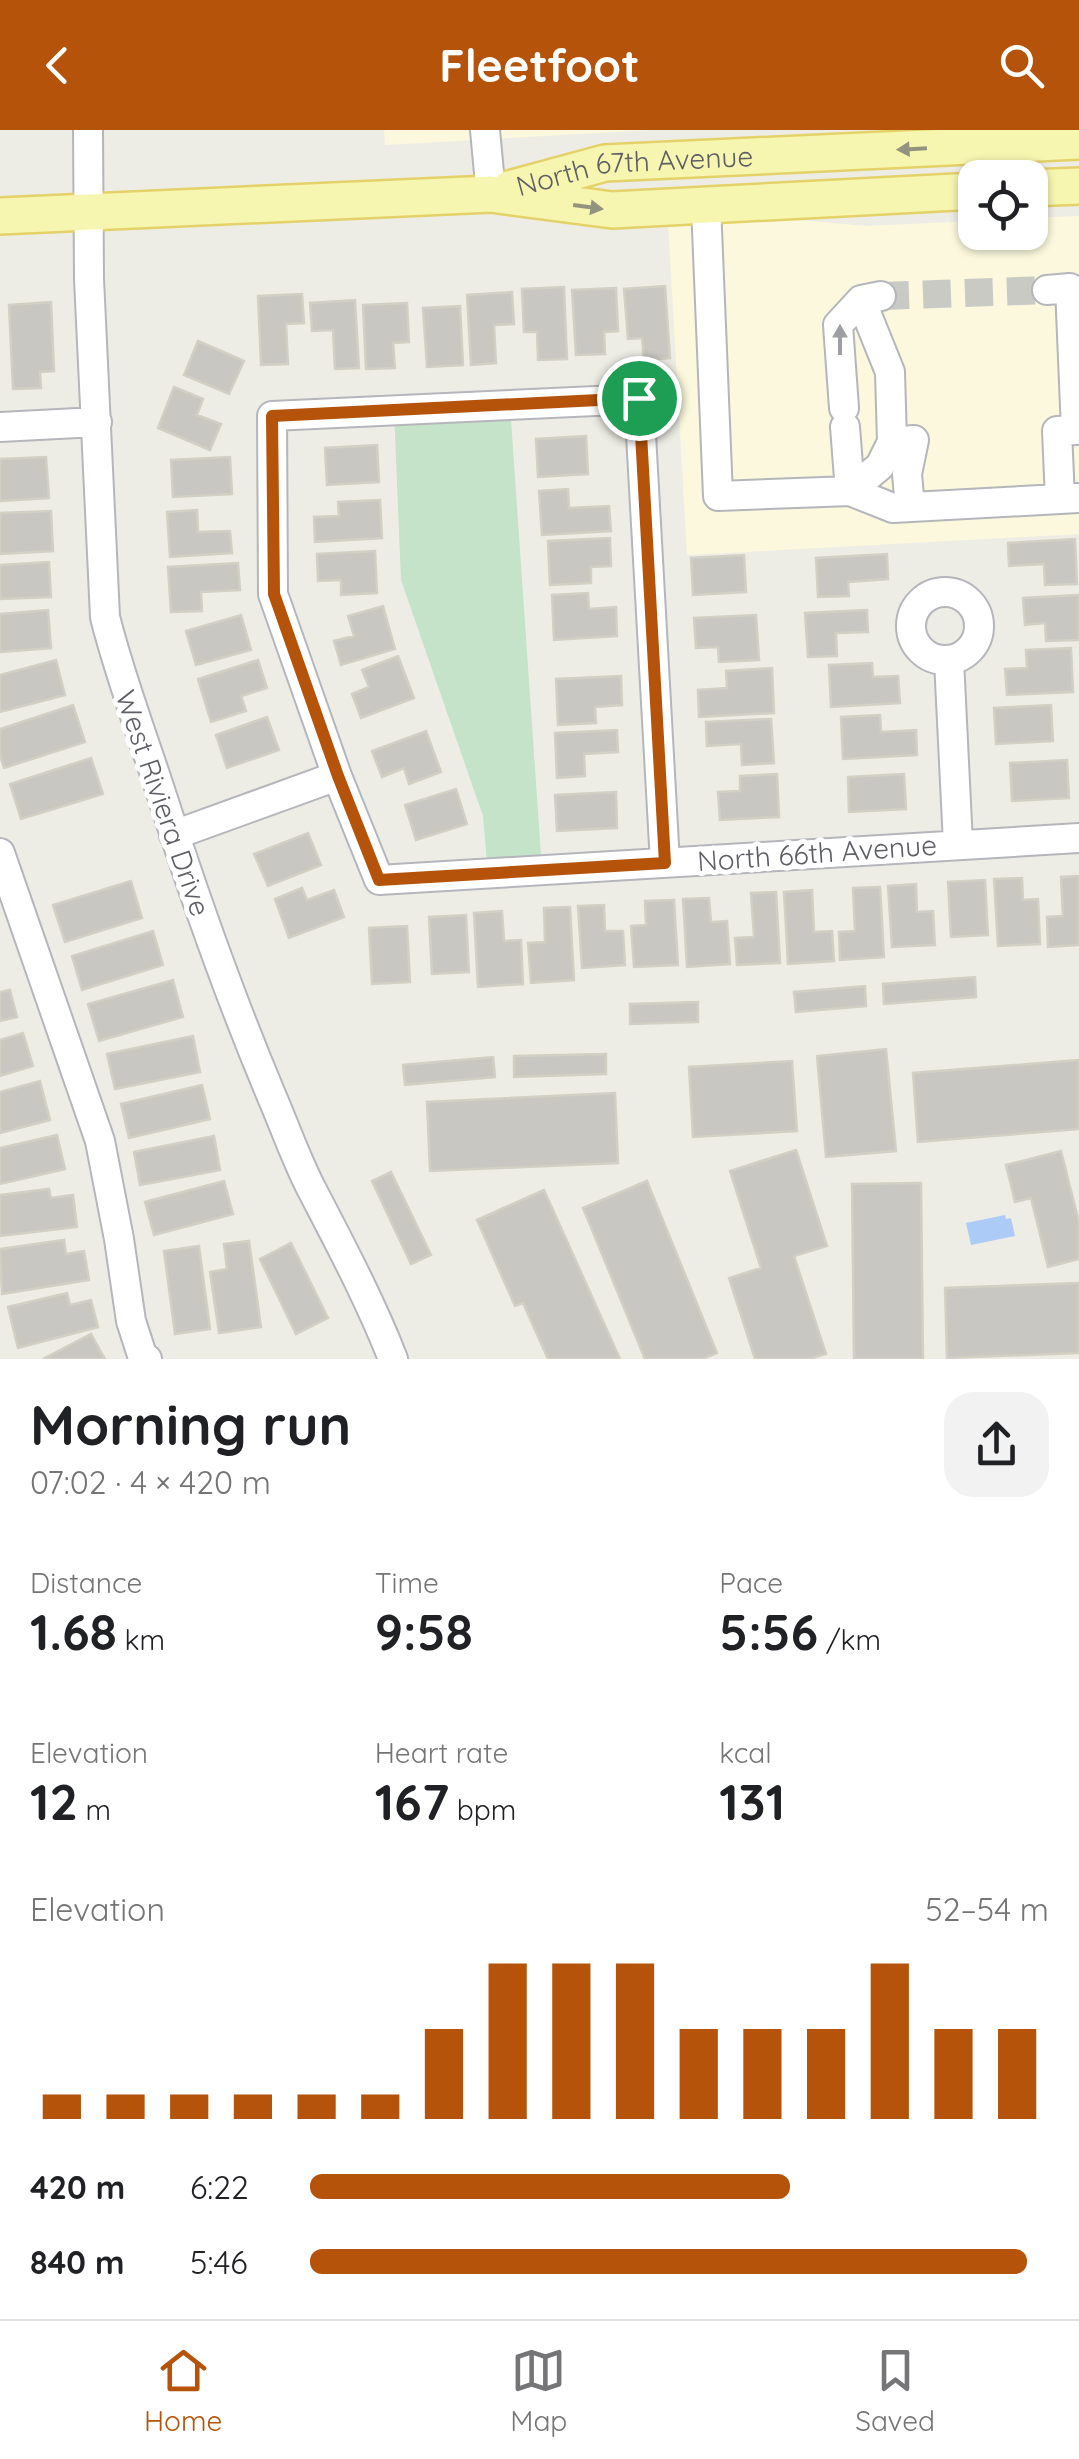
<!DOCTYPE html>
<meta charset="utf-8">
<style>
:root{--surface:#fff;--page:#f2f2f2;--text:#202124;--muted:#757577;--line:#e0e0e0;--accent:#b45309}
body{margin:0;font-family:Quicksand,sans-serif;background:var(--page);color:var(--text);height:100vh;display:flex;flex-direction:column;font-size:38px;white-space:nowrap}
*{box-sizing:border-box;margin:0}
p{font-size:32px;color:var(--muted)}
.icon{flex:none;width:55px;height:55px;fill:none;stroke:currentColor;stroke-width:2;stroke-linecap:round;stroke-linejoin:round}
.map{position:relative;height:1229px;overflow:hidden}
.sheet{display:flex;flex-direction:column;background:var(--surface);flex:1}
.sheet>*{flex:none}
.controls{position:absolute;left:958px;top:30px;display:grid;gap:20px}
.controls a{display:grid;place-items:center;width:90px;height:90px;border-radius:20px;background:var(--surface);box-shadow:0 2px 8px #0004;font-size:50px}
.pin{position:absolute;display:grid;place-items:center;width:85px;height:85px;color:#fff;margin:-42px;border:5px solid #fff;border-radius:50%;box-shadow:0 2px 10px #0007}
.round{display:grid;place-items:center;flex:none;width:105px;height:105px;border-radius:30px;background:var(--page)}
.summary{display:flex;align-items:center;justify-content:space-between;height:170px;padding:0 30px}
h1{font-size:55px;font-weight:700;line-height:75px}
.metrics{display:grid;grid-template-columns:repeat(3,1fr);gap:15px;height:170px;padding:10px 30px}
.metrics div{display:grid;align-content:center}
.metrics b{font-size:50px;font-weight:700}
.metrics small{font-size:28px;font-weight:400}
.metrics p{font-size:28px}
.chart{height:280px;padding:20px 30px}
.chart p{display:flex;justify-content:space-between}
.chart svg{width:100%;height:180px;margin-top:10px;stroke:var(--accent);stroke-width:6}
ul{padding:0 30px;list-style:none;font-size:32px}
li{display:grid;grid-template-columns:160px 120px 1fr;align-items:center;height:75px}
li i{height:25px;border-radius:12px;background:var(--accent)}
header{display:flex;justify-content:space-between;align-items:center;height:130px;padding:0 30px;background:var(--accent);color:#fff;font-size:45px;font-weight:700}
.tab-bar{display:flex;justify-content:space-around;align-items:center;height:140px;border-top:2px solid var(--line);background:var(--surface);font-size:28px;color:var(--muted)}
.tab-bar a{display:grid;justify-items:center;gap:5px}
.tab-bar .on{color:var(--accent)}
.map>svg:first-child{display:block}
.commercial{fill:#fbf8dd}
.green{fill:#c4e3c8}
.water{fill:#acccf7}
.building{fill:#c9c7c2;stroke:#d2d0c4;stroke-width:2.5}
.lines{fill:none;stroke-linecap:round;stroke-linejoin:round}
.minor-tunnel{stroke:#cacac5;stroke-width:28;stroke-dasharray:28 14;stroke-linecap:butt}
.minor-casing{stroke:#b5b6bb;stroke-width:32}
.major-casing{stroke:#e4d268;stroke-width:40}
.minor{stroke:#fff;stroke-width:28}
.major{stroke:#f7f6b1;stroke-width:35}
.oneway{fill:#93947f}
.oneway2{fill:#9e9fa2}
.route-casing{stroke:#fff;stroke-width:20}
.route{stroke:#b45309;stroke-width:12}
.labels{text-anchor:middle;stroke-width:10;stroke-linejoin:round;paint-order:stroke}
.street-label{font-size:28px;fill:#5d5f64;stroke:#fff}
</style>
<header><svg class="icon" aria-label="back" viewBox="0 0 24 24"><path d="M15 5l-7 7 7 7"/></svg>Fleetfoot<svg class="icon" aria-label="search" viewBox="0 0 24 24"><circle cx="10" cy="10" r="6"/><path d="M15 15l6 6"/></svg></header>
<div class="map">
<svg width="1079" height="1229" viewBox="0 0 1079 1229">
<rect width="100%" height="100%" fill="#eeede5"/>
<path class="commercial" d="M384,0H650L385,15Z
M1079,86V404L687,425L668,92L767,87L866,96L975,91V102H1030V88Z"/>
<path class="green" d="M510,275L542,740L488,743L483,686L401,450L394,280Z"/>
<path class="water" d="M1005,1085L1006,1089L1011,1088L1015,1106L971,1115L966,1093Z"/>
<path class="building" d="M665,156L670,228L644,230L642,208L628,209L624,159Z
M564,157L567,229L538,230L537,202H524L522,159Z
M616,158L618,201L604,202L605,224L576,225L572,160Z
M512,162L514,194L494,195L496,233L471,235L467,165Z
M302,164L304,193L286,194L288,234L261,235L258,166Z
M355,170L359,238L335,239L333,200L312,201L310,173Z
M51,172L54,241L40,242L41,258L13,259L9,175Z
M407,173L409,212L393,213L395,238L366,239L363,175Z
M460,176L463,235L427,237L423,178Z
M198,211L244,231L229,264L184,245Z
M174,257L203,269L197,285L221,294L210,320L158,298Z
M586,306L588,344L538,347L536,309Z
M377,315L379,352L327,355L325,318Z
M46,327L49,368L0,371V329Z
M230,327L232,364L173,367L171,330Z
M568,359L569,378L609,376L611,401L542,405L539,361Z
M380,370L382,408L315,412L314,387L339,386L338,372Z
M197,380L198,402L230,401L232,423L170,427L167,382Z
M51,381L53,421L0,424V383Z
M610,408L611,436L591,437V453L550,455L548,411Z
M1075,409L1077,454L1045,455L1044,434L1009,436L1008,413Z
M375,421L377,463L341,465V450L318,451L317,424Z
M887,424L888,449L848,452L849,466L818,467L816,428Z
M744,425L746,462L693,465L691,428Z
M49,432L51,467L0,469V435Z
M238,433L240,460L201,462L202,481L171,482L168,437Z
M588,463L589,479L616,477L617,506L554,510L552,465Z
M1079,465V510L1046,511L1045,493L1025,495L1023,468Z
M383,476L395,519L341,535L334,511L354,506L348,486Z
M48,480L51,518L0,522V484Z
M867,480L868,502L836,503L837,526L808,527L805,483Z
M241,485L251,520L196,535L186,501Z
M756,485L759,530L719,532L718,517L696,518L694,488Z
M1071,518L1073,562L1007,565L1005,539L1027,538L1026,520Z
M398,526L414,568L361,588L352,564L369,557L362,540Z
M56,530L65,565L0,582V545Z
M258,530L267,558L241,566L246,581L211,592L198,549Z
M872,533L873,547L898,546L900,573L831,577L829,535Z
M772,538L774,583L699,587L698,560L727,558L726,541Z
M621,546L622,575L595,577L596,593L558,595L556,549Z
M73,575L85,612L4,638L0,625V599Z
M1051,575L1053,611L996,614L994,578Z
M880,585L881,602L916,600L917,625L843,629L841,587Z
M267,587L279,620L227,638L216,605Z
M771,589L774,633L742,635L741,614L707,616L706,592Z
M617,600L618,622L584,624L585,646L557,648L555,603Z
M426,601L441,642L409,654L404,638L382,647L372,621Z
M91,628L103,664L21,689L10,654Z
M1067,630L1069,668L1012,671L1010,633Z
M777,644L779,687L720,690L718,662L740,661V646Z
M904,644L906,679L849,682L848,647Z
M456,659L467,694L416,710L405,675Z
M616,662L617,698L557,701L555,665Z
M308,703L321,735L268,756L254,724Z
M1079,746V815L1048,817L1047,787L1063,786L1061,747Z
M1022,748L1023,770L1038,769L1040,814L998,816L994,749Z
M985,750L988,805L951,807L948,752Z
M131,751L142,788L65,812L53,775Z
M916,754L917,782L933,781L935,815L892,817L888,756Z
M880,757L884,827L840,830L839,802L855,801L853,758Z
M302,758L307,770L334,760L344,787L289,808L275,769Z
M812,760L814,802L832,801L834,831L788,834L784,762Z
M776,762L780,833L737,835L735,808L754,807L751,763Z
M709,768L711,792L727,791L730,834L687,837L683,769Z
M674,770L678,835L634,837L631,796L646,795L645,771Z
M604,775L605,801H623L625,835L582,838L578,776Z
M570,777L574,850L531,853L528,813L545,812L544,778Z
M502,781L504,811L521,810L523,854L478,857L474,783Z
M466,785L469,842L432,844L429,787Z
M407,796L410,852L372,854L369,798Z
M153,801L163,835L82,860L72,826Z
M975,847L976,867L884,874L883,854Z
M173,850L183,887L99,911L88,874Z
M865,856L866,876L796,882L794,862Z
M10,860L17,887L0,891V862Z
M698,872V892L630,894V874Z
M23,903L33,936L0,946V910Z
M193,906L200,942L115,959L107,924Z
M886,919L896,1021L826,1027L817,926Z
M606,924V944L514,947V926Z
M493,927L495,947L405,955L403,935Z
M1079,930V999L918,1012L913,943Z
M792,931L797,1001L693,1007L689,937Z
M40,951L50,990L0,1003V962Z
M202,955L210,989L129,1008L121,974Z
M615,963L618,1033L430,1041L427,972Z
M57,1005L65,1039L0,1054V1018Z
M214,1006L220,1040L140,1055L134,1022Z
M796,1020L827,1116L794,1126L826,1224L809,1229H755L729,1148L761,1138L730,1041Z
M1061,1021L1079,1092V1129L1048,1137L1031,1068L1015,1072L1006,1035Z
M391,1042L431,1125L411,1134L372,1051Z
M224,1051L233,1084L154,1105L145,1072Z
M647,1051L717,1223L702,1229H645L583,1078Z
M921,1053L923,1229H854L852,1054Z
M49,1059L51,1068L73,1065L77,1097L0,1106V1065Z
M544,1060L620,1229H548L523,1173L515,1176L477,1090Z
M64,1110L66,1124L84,1121L89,1150L2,1164L0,1119Z
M249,1111L261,1197L219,1203L210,1142L227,1139L224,1114Z
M291,1113L328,1188L296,1204L260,1129Z
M199,1116L210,1199L175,1204L164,1121Z
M1079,1153V1223L947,1228L945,1158Z
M67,1163L70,1175L91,1170L98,1197L18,1218L8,1177Z
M91,1204L105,1229H43Z"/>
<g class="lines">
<path class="minor-tunnel" d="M881,166L1047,160"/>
<g class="minor-casing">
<path id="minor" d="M88,0L89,149L105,487C121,551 145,612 165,675C197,774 232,872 272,967C285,997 296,1029 311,1058C340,1114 370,1170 393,1229
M485,0L491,64
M706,75L718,366L850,361L893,378L1079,368
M1047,160L1070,158L1076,300L1057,301L1060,369
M861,170L890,242L892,312L914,310L907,344L910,377
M844,278L838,195L861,170L881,166
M0,297L97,292
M845,297L850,361
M850,361L880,336L892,312
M911 496a34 34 0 1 1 68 0a34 34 0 1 1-68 0Z
M949,530L958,714
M174,705L337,646
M0,723L100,1011L119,1109L131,1191L143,1228L147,1229
M665,733L639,269L272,286L273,464L337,646L379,750L1079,708"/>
</g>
<g class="major-casing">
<g id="major">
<path d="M1030,58L1079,56"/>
<path id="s1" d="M509,59L605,33L1079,11"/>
<path d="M0,86L491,64L612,80L975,61"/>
</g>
</g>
<use href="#minor" class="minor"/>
<use href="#major" class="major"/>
</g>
<defs><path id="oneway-solid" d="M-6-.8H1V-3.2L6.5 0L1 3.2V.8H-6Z" transform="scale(2.5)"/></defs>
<g class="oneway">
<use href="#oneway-solid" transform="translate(912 19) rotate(177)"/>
<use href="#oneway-solid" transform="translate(588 77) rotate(8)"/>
</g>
<use class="oneway2" href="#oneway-solid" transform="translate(840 210) rotate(-90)"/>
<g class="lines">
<g class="route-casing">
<path id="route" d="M639,268L665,733L379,750L338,646L274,464L272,286Z"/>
</g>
<use href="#route" class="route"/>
</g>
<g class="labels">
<g class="street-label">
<text dy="10" stroke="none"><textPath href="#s1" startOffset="128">North 67th Avenue</textPath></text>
<text transform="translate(163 673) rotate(71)" y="10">West Riviera Drive</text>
<text transform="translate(817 723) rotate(-4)" y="10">North 66th Avenue</text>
</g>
</g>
</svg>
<div class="controls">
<a><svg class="icon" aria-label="locate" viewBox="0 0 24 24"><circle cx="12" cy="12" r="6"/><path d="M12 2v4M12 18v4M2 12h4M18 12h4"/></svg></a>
</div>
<div class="pin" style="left:639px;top:268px;background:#1e9e55"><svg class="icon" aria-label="arrive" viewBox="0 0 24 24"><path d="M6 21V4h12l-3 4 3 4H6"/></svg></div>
</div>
<section class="sheet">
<div class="summary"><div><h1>Morning run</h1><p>07:02 · 4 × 420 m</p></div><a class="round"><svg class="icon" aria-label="share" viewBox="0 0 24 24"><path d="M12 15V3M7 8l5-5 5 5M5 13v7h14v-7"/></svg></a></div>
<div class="metrics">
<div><p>Distance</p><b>1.68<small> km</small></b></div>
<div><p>Time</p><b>9:58</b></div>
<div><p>Pace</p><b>5:56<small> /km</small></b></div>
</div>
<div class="metrics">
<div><p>Elevation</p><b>12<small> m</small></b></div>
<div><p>Heart rate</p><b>167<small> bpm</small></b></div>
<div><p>kcal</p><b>131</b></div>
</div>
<div class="chart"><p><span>Elevation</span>52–54 m</p>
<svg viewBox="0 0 160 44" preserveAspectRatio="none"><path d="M5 44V38M15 44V38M25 44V38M35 44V38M45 44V38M55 44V38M65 44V22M75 44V6M85 44V6M95 44V6M105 44V22M115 44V22M125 44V22M135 44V6M145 44V22M155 44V22"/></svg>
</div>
<ul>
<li><b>420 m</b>6:22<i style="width:65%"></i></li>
<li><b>840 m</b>5:46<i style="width:97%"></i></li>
</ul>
</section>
<nav class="tab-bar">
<a class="on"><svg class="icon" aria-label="home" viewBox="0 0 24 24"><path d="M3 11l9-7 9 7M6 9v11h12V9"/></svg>Home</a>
<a><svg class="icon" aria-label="map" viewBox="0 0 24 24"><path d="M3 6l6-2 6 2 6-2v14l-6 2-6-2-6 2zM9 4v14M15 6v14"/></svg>Map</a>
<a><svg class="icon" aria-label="saved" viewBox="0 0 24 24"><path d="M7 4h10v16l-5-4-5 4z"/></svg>Saved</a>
</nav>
